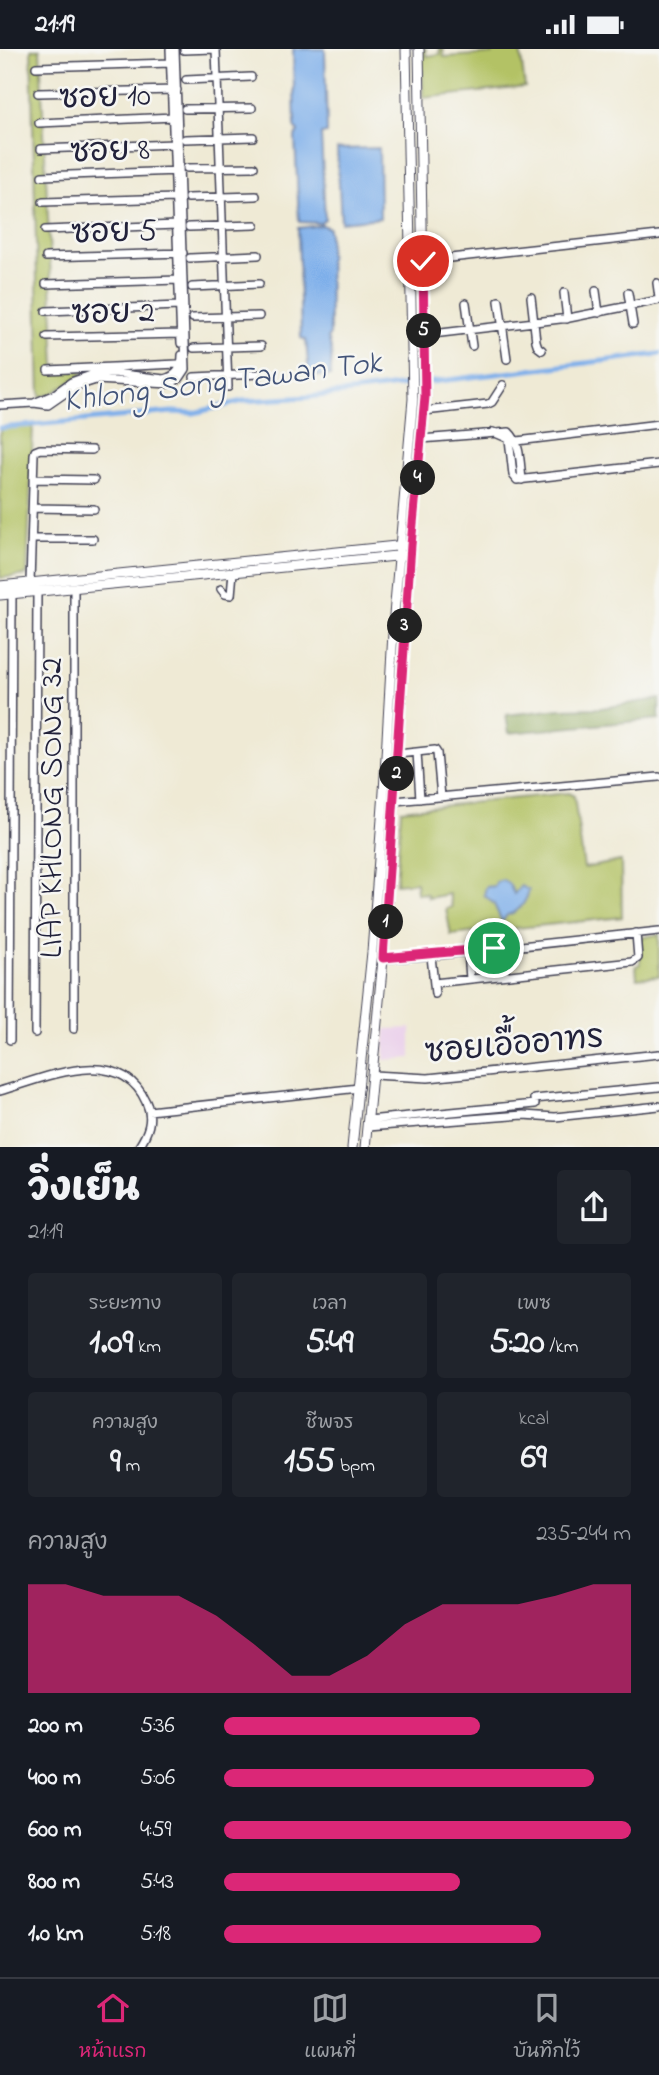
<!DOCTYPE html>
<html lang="th">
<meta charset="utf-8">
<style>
:root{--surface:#171b24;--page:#20242c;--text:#f1f3f6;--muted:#9ea1a6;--line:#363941;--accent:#db2777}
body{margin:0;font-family:"Indie Flower","Playpen Sans Thai",sans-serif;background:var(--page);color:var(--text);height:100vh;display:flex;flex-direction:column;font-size:26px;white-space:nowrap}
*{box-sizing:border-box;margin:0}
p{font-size:23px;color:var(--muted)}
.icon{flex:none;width:38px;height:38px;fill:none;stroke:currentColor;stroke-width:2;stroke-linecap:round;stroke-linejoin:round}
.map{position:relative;height:1098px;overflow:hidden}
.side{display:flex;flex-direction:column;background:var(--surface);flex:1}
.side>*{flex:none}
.pin{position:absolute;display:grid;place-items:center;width:60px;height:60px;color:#fff;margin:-30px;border:4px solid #fff;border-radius:50%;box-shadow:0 2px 7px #0007}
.km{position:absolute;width:35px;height:35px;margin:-18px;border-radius:50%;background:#222;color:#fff;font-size:19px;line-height:35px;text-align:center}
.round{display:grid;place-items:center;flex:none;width:74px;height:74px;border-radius:7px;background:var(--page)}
.summary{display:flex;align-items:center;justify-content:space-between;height:119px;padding:0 28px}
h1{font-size:38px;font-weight:800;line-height:52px}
.stats{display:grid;grid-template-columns:repeat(3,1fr);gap:10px;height:119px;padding:7px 28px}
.stats div{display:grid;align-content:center;border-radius:7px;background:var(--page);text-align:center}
.stats b{font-size:35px;font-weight:800}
.stats small{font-size:19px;font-weight:400}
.stats p{font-size:19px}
.chart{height:196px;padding:14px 28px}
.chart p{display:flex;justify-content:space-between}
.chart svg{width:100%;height:126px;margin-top:7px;fill:var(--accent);opacity:.7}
ul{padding:0 28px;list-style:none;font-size:23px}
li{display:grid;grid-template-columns:112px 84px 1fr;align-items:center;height:52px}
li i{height:18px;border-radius:9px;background:var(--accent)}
.status{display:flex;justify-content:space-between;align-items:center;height:49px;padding:0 35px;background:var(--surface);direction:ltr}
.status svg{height:19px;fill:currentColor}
.tabs{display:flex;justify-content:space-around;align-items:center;height:98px;border-top:2px solid var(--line);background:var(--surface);font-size:19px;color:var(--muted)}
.tabs a{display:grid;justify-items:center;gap:4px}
.tabs .active{color:var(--accent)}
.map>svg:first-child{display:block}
.built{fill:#ebd1eb}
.green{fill:#b3c265;stroke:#6a7250;stroke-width:2}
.forest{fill:#8ea85a;stroke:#58654a;stroke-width:2}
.water{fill:#7eafea;stroke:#506892;stroke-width:2}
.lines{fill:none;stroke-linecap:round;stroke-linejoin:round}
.canal{stroke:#7eafea;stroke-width:5}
.minor-casing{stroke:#414052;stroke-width:10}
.major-casing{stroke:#414052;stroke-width:11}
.minor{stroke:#fff;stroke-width:7}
.major{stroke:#fff;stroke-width:9}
.route-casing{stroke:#fff;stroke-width:14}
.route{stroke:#db2777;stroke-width:9}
.labels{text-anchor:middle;stroke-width:5;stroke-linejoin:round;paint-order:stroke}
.street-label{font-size:32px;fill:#22223b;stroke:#f6f6f2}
.water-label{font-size:33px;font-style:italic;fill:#425378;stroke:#f6f6f2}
</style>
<div class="status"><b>21:19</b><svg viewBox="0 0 49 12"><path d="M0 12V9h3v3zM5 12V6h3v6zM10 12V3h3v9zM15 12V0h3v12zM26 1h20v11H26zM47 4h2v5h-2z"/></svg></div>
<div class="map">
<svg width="659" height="1099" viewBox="0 0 659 1099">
<rect width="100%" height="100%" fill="#f6f6f2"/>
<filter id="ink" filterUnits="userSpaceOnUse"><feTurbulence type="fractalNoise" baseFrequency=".0143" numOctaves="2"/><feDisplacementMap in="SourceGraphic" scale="14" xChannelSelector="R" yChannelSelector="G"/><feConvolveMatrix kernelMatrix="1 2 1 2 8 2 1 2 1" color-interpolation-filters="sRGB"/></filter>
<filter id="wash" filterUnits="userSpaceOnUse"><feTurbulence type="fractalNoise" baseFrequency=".00686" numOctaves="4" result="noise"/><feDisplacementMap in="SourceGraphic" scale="28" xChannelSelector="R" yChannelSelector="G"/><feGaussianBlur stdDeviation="1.57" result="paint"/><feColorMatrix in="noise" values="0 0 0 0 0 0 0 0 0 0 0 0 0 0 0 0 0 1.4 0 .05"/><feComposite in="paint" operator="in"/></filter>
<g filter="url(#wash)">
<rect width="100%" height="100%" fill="#efead5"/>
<path class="built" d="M411,979V1009L384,1011L386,980Z"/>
<path class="green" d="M31,0H40L55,317L79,322L83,325L51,345L40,348Z
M422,0H426V7L440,5L439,0H443L444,8L492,5V0H520L525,38L423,49Z
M33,377L27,526L0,529V380Z
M568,744L574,747L584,819L621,812L622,868L451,886L446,860L452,858L449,845L428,849L427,845L417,844L416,833L396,835L401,761Z
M659,885V927L637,929L636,917L640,915V889Z"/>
<path class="forest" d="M659,650V670L509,684L506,666L560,660L601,659Z"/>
<path class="water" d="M293,0H325L327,84L321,85L325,170L321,174L299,173L295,88L298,83L295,78Z
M379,99L380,169L341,173L337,100Z
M322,176L329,179L330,285L328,289C333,301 332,314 330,327H309L306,291L301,289L298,179Z
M503,831L509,835L514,845L521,837L529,841C526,853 520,863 507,866L502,873L494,855L484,846L486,838L495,837L496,833Z"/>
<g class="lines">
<path class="canal" d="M0,379L172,363L194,364L243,352L309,348L659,305"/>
</g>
</g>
<g filter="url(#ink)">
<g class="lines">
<g class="minor-casing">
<path id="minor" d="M170,0L181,294
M216,0L228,338
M184,1L214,0
M36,18L171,14
M186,31L251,28
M38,44L177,41
M185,60L252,59
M39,74L174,68
M185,90L253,88
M41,100L174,95
M187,119L254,118
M42,127L179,122
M188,149L256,147
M43,153L176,149
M189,178L255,176
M45,181L177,176
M46,208L183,204
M190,209L258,206
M423,212L659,186
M657,234L659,249
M46,235L179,231
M192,238L259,235
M596,242L599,264
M564,244L567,270
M628,244L633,275
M531,248L536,292L538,298L542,301
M499,252L507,310
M466,254L472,297
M46,262L180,257
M193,269L259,267
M424,286L569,269L659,251
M47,288L181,285
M194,299L261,297
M48,321L178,315
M194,328L260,325
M34,354L53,346L71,333L91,326L114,324L164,330C177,327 182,319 182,306
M0,356L34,354L48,356L74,338L96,331L170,335L180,329L186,320L175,0
M424,362L488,355L492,353L503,336
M493,383L509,390L513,426L517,431L659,415
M421,390L509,383C521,394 520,415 522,431
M509,393L659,375
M33,430L94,431
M33,459L94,460
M32,490H93
M30,534L34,405L35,402L40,400L92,401
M74,539V980
M221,540L225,545L231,546L233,523
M417,703L420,750
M398,705L435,701L437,704L441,748
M395,752L659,728
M468,902L470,930
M431,907L435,945
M383,910L439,906L659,882
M434,934L632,913L638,909L636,884
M35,984L37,542
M10,991L12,544
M373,1026L428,1029L659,1005
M0,1042C45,1029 120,994 146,1053C154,1070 148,1084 138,1099
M149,1062L359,1039
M368,1071L535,1055L534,1050L659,1038
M367,1078L523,1066L555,1068L659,1057"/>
</g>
<g class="major-casing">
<path id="major" d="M0,537L406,496
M0,546L406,506
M352,1099L372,903L384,743L394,566L413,350L406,0
M365,1099L383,910L411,496L425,348L419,0"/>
</g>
<use href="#minor" class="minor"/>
<use href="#major" class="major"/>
</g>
</g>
<g class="lines" filter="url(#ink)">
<g class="route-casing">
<path id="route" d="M423,212L425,348L411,496L383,909L494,899"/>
</g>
<use href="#route" class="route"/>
</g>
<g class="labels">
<g class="street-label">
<text transform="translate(105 46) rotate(-2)" y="11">ซอย 10</text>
<text transform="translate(110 100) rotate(-2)" y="11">ซอย 8</text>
<text transform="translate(114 181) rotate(-2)" y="11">ซอย 5</text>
<text transform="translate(113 262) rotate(-1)" y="11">ซอย 2</text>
<text transform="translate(50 759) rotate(-90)" y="11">LIAP KHLONG SONG 32</text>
<text transform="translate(514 994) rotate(-5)" y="11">ซอยเอื้ออาทร</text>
</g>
<g class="water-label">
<text transform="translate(222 330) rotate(-7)" y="12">Khlong Song Tawan Tok</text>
</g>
</g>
</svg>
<div class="pin" style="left:494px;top:899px;background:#1e9e55"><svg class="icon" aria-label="arrive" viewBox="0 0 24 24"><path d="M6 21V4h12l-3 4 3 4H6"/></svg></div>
<div class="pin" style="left:423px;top:212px;background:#d93025"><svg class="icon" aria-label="check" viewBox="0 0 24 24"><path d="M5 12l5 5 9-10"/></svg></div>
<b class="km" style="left:386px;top:873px">1</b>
<b class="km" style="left:397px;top:725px">2</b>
<b class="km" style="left:405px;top:577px">3</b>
<b class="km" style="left:418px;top:429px">4</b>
<b class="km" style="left:424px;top:282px">5</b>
</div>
<section class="side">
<div class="summary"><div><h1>วิ่งเย็น</h1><p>21:19</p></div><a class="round"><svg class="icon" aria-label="share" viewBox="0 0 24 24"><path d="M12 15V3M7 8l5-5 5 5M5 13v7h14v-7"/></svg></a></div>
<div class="stats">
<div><p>ระยะทาง</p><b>1.09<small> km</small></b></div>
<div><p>เวลา</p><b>5:49</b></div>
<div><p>เพซ</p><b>5:20<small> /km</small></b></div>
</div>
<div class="stats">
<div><p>ความสูง</p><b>9<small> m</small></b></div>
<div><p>ชีพจร</p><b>155<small> bpm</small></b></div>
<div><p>kcal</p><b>69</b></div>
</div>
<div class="chart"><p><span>ความสูง</span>235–244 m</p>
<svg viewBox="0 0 160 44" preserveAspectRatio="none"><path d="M0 44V6L10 6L20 10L30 10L40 10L50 17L60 27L70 38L80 38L90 31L100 20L110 13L120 13L130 13L140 10L150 6L160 6V44z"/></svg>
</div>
<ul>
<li><b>200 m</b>5:36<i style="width:63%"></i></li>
<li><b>400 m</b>5:06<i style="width:91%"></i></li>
<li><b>600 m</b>4:59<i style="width:100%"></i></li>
<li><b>800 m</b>5:43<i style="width:58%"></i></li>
<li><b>1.0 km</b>5:18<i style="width:78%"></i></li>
</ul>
</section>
<nav class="tabs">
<a class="active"><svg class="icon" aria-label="home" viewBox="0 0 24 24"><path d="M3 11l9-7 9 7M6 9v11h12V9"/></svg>หน้าแรก</a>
<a><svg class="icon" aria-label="map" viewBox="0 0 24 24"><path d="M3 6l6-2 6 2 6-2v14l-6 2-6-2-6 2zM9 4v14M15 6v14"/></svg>แผนที่</a>
<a><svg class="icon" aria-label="saved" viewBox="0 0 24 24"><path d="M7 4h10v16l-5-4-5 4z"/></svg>บันทึกไว้</a>
</nav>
